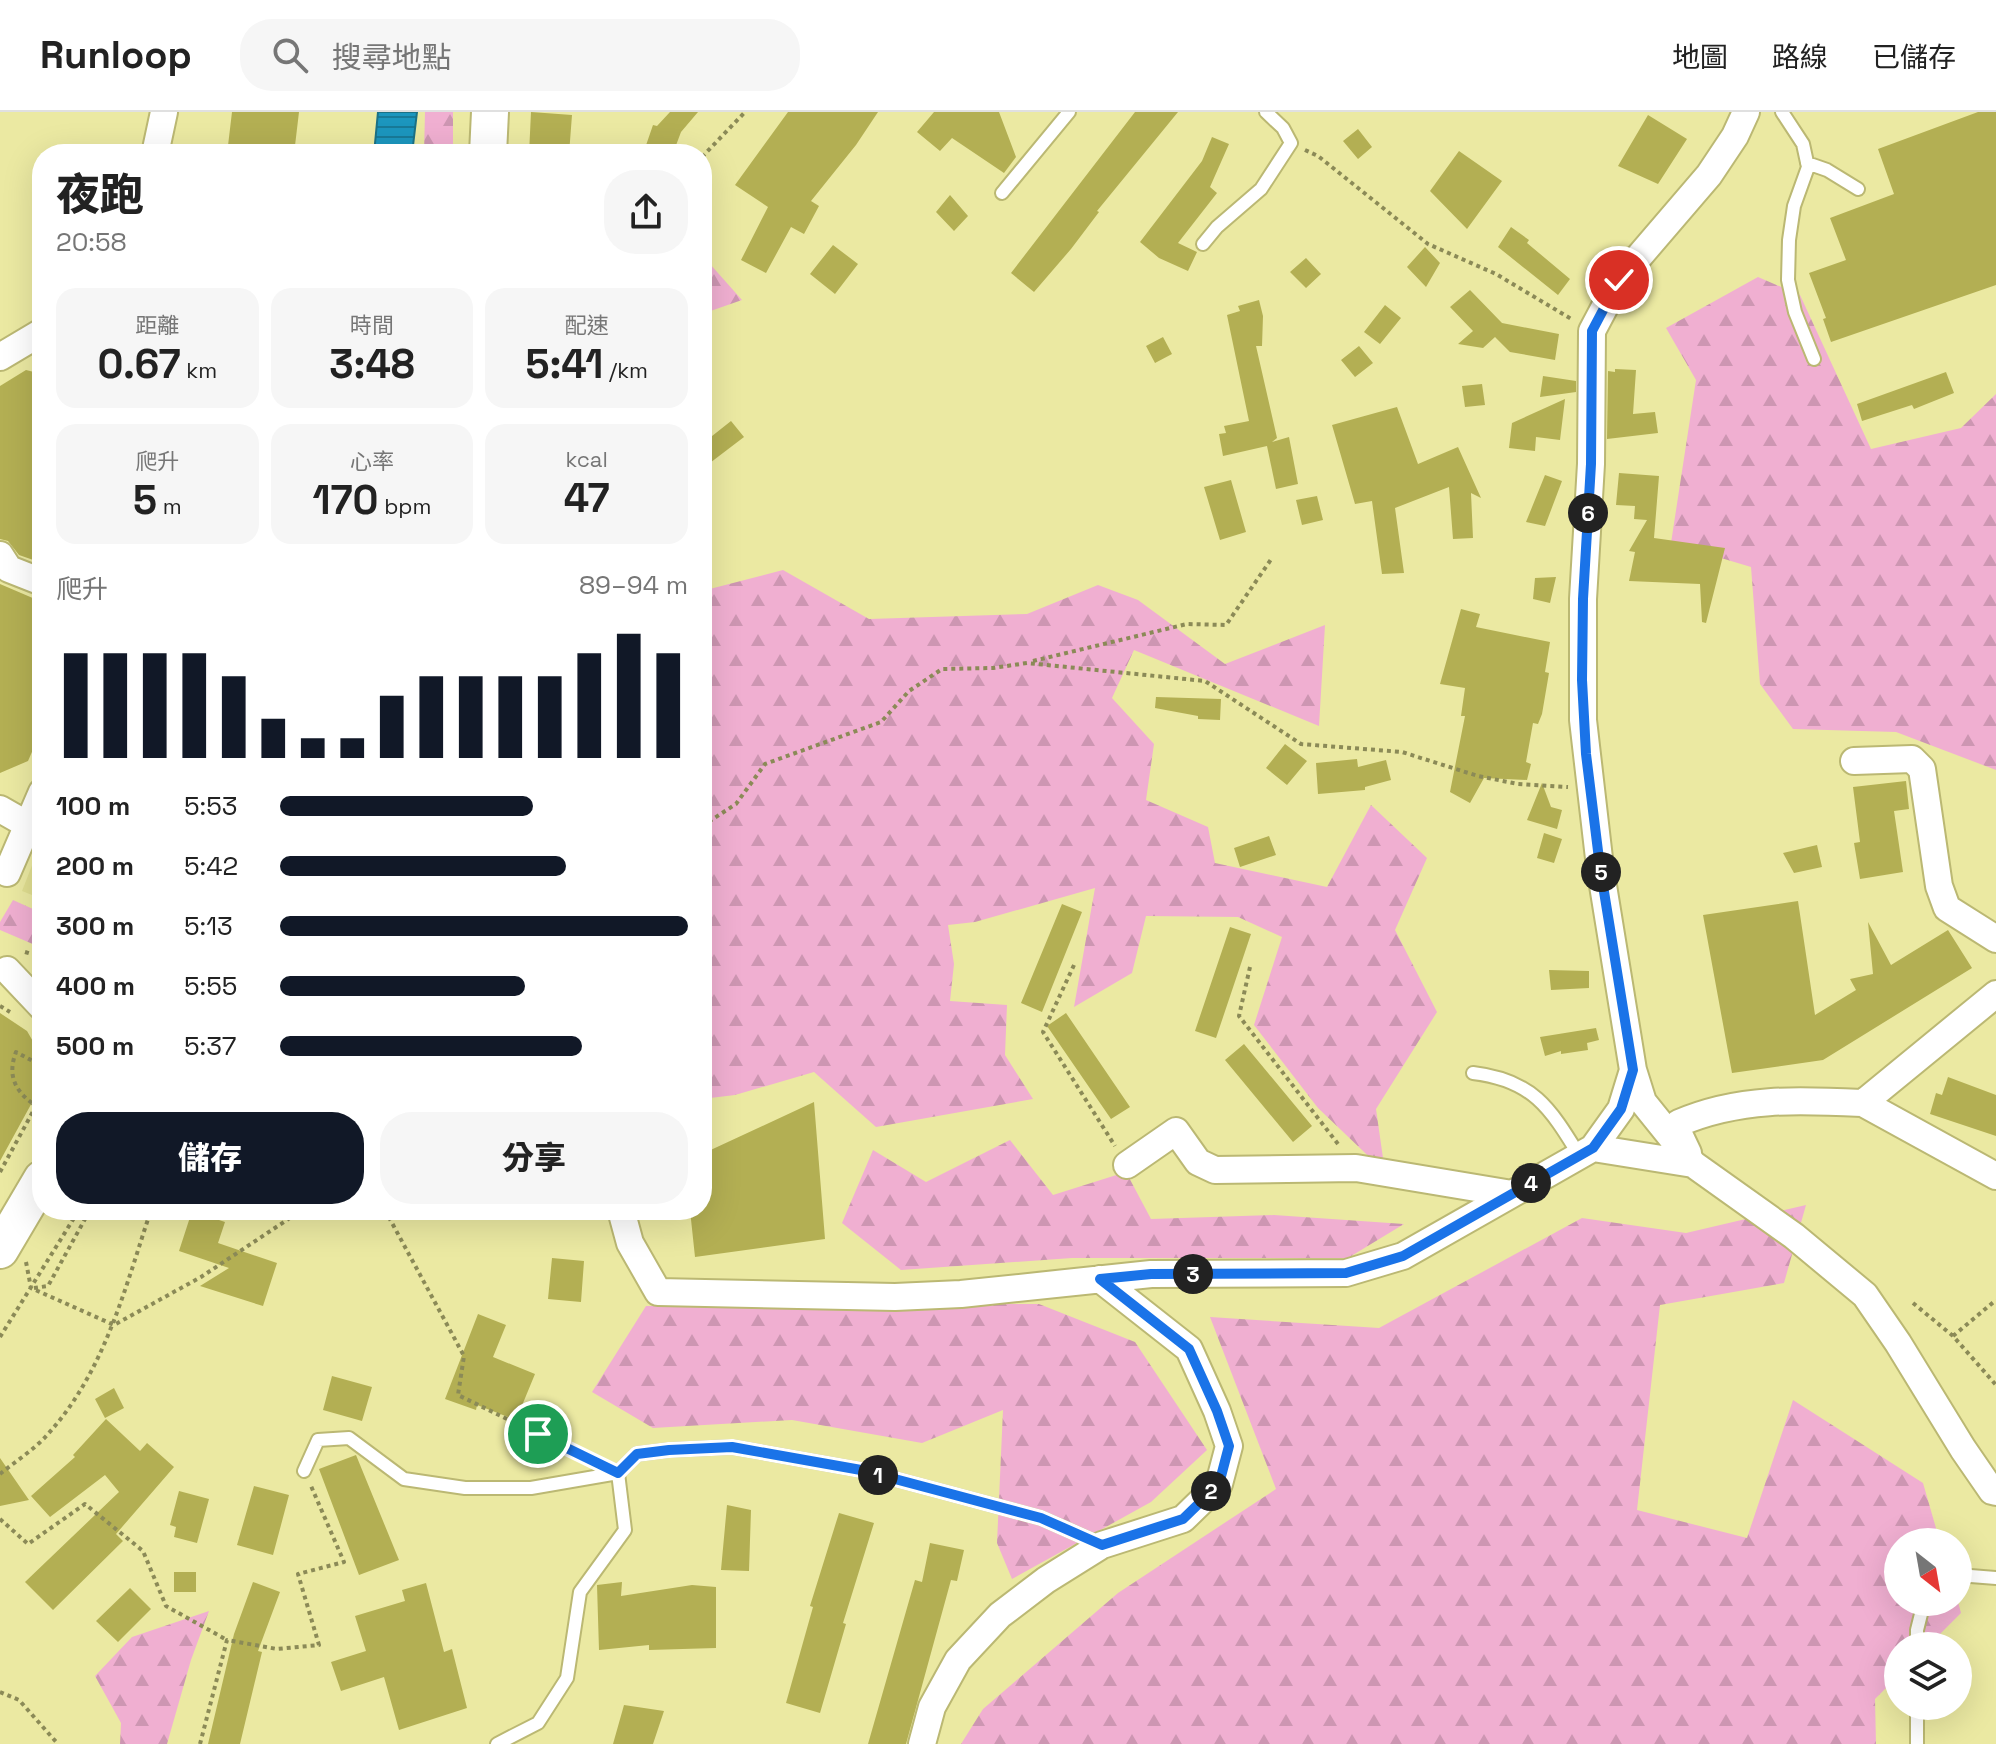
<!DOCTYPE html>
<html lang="zh-TW">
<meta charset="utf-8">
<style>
:root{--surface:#fff;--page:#f6f6f6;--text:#222;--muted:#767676;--line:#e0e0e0;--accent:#111827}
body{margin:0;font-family:"Space Grotesk","Noto Sans TC",sans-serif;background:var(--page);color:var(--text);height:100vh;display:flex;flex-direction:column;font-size:30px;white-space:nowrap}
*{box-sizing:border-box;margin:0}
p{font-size:26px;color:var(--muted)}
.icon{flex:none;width:44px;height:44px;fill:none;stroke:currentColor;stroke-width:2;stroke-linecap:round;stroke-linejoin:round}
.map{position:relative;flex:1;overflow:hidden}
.side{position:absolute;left:32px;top:32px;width:680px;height:1076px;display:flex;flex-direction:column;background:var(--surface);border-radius:32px;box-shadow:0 8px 32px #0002}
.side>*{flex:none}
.needle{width:52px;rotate:149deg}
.buttons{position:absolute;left:1884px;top:1416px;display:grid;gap:16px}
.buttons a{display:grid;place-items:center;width:88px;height:88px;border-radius:50%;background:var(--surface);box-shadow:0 8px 32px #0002;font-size:40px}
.pin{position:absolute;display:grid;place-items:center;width:68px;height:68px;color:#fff;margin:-34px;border:4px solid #fff;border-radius:50%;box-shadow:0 2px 8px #0007}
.km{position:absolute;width:40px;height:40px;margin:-20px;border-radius:50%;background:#222;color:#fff;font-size:22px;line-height:40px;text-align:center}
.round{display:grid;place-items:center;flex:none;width:84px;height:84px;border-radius:32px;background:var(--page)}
.summary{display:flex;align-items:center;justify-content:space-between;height:136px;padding:0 24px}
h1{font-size:44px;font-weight:800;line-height:60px}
.stats{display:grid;grid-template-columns:repeat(3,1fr);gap:12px;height:136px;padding:8px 24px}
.stats div{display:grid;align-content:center;border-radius:20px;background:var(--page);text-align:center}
.stats b{font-size:40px;font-weight:800}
.stats small{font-size:22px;font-weight:400}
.stats p{font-size:22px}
.chart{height:224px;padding:16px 24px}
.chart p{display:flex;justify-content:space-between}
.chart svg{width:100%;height:144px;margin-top:8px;stroke:var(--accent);stroke-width:6}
.action{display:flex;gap:16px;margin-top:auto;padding:16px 24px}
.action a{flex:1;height:92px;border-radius:32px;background:var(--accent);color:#fff;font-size:32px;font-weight:800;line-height:92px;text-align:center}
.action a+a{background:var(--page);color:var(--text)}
ul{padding:0 24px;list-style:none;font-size:26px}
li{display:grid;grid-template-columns:128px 96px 1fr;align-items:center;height:60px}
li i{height:20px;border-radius:10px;background:var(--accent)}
header{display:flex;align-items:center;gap:48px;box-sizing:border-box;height:112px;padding:0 40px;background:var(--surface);border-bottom:2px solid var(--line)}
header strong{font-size:38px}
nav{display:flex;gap:44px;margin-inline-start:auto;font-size:28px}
.search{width:560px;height:72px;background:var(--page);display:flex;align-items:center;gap:20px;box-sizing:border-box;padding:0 28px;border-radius:32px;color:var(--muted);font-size:30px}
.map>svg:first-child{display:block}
.built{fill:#e0de90}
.forest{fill:url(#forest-firs)}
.water{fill:url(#water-rules);stroke:#1c7185;stroke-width:2}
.building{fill:#b3af53}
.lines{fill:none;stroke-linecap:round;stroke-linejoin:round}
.lane-casing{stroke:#bbb873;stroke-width:16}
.street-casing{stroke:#bbb873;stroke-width:30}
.secondary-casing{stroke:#bbb873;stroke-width:40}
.path{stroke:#8b8a57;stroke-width:4;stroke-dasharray:4 4;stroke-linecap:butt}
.lane{stroke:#fff;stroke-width:12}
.street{stroke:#fff;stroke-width:26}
.secondary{stroke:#fff;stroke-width:36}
.path-bridge{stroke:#8b8a57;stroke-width:4;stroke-dasharray:4 4;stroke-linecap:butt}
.route-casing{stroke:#fff;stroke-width:16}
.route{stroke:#1a73e8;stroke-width:10}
</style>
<header>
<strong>Runloop</strong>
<div class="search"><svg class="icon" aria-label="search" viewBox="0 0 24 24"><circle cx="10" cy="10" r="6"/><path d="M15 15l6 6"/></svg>搜尋地點</div>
<nav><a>地圖</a><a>路線</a><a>已儲存</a></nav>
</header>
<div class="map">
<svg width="1996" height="1632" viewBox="0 0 1996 1632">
<defs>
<pattern id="forest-firs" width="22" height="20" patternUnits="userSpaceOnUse" patternTransform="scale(2)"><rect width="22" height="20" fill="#f0afd1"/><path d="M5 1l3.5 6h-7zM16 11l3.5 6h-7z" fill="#cd96b2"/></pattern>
<pattern id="water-rules" width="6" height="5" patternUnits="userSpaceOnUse" patternTransform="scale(2)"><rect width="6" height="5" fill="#1c96be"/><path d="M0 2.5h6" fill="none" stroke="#187a98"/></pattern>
</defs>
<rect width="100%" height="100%" fill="#ebe9a2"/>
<path class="built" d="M42,728V787L22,779Z"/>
<path class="forest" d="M425,0H453V42H424Z
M702,143L742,188L702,202Z
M1758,165L1800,183L1871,337L1961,316L1996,282V658L1896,620L1793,617L1760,572L1751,455L1671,431L1696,268L1666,216Z
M783,458L869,507L1027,502L1098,473L1138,488L1225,552L1325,513L1319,614L1134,538L1112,586L1154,632L1146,688L1208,715L1215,751L1327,775L1371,693L1427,746L1395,818L1437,900L1376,997L1385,1060L1318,996L1254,913L1282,825L1238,805L1146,804L1132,861L1074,895L1095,776L975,810L948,813L954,852L950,889L1007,893L1005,943L1033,987L876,1015L814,960L735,983L702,987V479Z
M13,788L33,797L36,792L42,795V836L0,818V810Z
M1010,1028L1053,1083L1126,1060L1151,1107L1274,1103L1404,1112L1348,1146H1072L901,1158L842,1111L873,1038L926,1070Z
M1806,1093L1784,1171L1660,1193L1637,1398L1747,1426L1793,1288L1923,1371L1940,1430H1898V1490H1958L1961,1501L1928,1534H1898V1564L1875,1587L1876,1632H961L983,1597L1118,1481L1276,1377L1210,1205L1379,1216L1582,1106L1686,1121Z
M1039,1192L1135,1230L1207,1338L1151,1390L1012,1467L997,1431L1003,1298L922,1331L792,1308L653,1316L592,1280L646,1194Z
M209,1499L191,1548L167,1632H120L121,1611L95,1564L132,1525Z"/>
<path class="water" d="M378,0H417L412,42H374Z"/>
<path class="building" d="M232,0H299L294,42H227Z
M531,0L572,3L569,42H529Z
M670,0H698L681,20L675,36L670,34L667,42H643L653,13L657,14Z
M788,0H878L856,33L811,89L819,94L804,122L791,115L766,161L741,148L768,95L735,73Z
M934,0H999L1016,45L1004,61L952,26L940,39L917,20Z
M1135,0H1178L1097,99L1099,100L1071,137L1034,180L1011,161Z
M1978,0H1996V173L1831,230L1823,207L1826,206L1809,161L1846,148L1830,106L1894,82L1878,37Z
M1648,3L1687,27L1658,72L1618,54Z
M1358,17L1372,35L1358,47L1343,29Z
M1212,25L1229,32L1210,75L1217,81L1178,131L1197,140L1188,159L1159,146L1140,130L1202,49Z
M1459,39L1502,69L1467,117L1430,79Z
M950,83L968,104L954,119L936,100Z
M1511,115L1529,128L1527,131L1570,167L1558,183L1498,135Z
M833,133L858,152L835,182L810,162Z
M1425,135L1440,151L1426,175L1407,155Z
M1306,146L1321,162L1306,176L1290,160Z
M1470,178L1502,211L1559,222L1555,248L1510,240L1495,225L1483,236L1458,232L1473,219L1450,195Z
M1259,188L1263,204L1262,234H1256L1277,326L1272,330L1289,325L1298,372L1276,377L1267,334L1223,344L1219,322L1226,321L1224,314L1249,309L1227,203L1240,199L1238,194Z
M1385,193L1401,206L1380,232L1364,220Z
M1163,225L1172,242L1155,251L1146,234Z
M1359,234L1373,251L1355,265L1341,248Z
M1615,257L1636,258L1633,302L1655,300L1658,321L1607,327L1608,259L1615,260Z
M26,258L42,262V451L19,443L8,429L0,427V274Z
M1946,260L1954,281L1914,297L1912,293L1862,309L1857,292Z
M1543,264L1576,269V280L1540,285Z
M1482,272L1485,293L1465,295L1462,274Z
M1565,287L1560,328L1536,325L1535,339L1509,336L1512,311Z
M1397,295L1418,352L1458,335L1481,386L1471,381L1473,426L1453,427L1449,375L1395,396L1404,461L1382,462L1372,389L1355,392L1332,313Z
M731,309L744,325L702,357V332Z
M1619,361L1659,364L1654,426L1725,436L1706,511L1702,510L1700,472L1629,469L1635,440L1629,439L1647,408L1634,407L1635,394L1616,393Z
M1545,363L1562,369L1545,414L1526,410Z
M1231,368L1246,420L1220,428L1204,375Z
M1317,384L1323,408L1302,413L1296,388Z
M1556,465L1550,491L1533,487L1535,466Z
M0,472L42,490V617L28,649L0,661Z
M1461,497L1480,502L1476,515L1550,530L1545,560L1549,561L1542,602L1538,612L1533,611L1526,650L1531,652L1527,668L1484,666L1470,691L1450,680L1465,604H1461L1465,576L1440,572Z
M1156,585L1221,587L1220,608L1198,607V604L1155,596Z
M1285,632L1307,649L1287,673L1266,656Z
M1357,647L1358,655L1386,648L1391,668L1365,675V678L1318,682L1316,651Z
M1906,669L1909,697L1894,699L1903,760L1860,767L1854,731L1860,730L1853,675Z
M1542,671L1551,695L1562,698L1557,717L1527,708Z
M1544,721L1562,727L1554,751L1537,746Z
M1269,724L1276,743L1240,755L1234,736Z
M1817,733L1822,755L1794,761L1783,741Z
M1798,789L1815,903L1856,878L1850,867L1873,862L1868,810L1891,853L1948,818L1972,856L1823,948L1732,961L1703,803Z
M1062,792L1082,800L1042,900L1021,891Z
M1230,815L1251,822L1216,926L1195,919Z
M1549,858L1589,859V876L1551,878Z
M0,901L27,919L42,945L40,976L0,1049Z
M1066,901L1130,995L1111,1007L1047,914Z
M1596,916L1599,928L1587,931L1588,938L1561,942V939L1545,944L1540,925Z
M1244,932L1312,1014L1293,1030L1225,948Z
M1948,965L1996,983V1024L1930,1002L1936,981L1942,983Z
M814,990L825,1127L695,1145L690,1098H702V1042Z
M192,1099L225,1110L218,1131L277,1151L263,1194L200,1174L229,1156L179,1139Z
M552,1146L584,1149L581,1190L548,1187Z
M478,1202L506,1213L493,1245L535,1262L516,1308L477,1293L476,1298L445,1287Z
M332,1264L372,1275L362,1309L323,1298Z
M114,1276L124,1296L105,1306L95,1287Z
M106,1307L140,1339L147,1331L174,1355L116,1422L123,1429L53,1498L25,1470L119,1380L105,1363L50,1405L31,1384L75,1345L73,1343Z
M356,1343L399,1448L359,1463L319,1357Z
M0,1346L29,1388L0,1394Z
M254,1374L289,1383L273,1443L237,1433Z
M179,1379L209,1387L197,1431L174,1425L176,1415L170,1413Z
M727,1393L751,1398L749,1459L721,1458Z
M839,1401L874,1411L843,1511L846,1512L820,1601L786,1591L813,1495L810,1494Z
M930,1431L964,1438L957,1469L951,1468L906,1632H868L915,1468L922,1470Z
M174,1460H196V1480H174Z
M253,1470L280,1480L258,1539L262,1540L240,1632H208L234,1522Z
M622,1470L621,1484L692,1473L716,1475V1536L649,1538V1533L599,1538L597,1473Z
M426,1471L444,1540L452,1537L467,1596L399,1618L384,1565L341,1579L331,1550L366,1539L355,1504L405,1489L402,1478Z
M130,1476L151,1497L118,1530L96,1509Z
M624,1593L664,1599L653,1632H613Z"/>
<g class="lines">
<g class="lane-casing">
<path id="lane" d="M1782,0L1803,32L1808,55L1794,94L1789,128L1788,168L1795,200L1814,247
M1807,51L1827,58L1858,77
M1002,81L1069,0
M1203,132L1217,115L1261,77L1291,31L1283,16L1266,0
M1473,961C1533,968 1550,996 1579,1043
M304,1359L318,1328L349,1326L404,1367L465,1376H531L618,1361
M1958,1463L1996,1466
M1917,1534V1518L1924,1490
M1917,1594V1632
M497,1632L538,1611L567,1566L580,1480L625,1418L618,1361L637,1342L669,1338L732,1335L861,1358L955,1383L1041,1406L1100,1432"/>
</g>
<g class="street-casing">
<path id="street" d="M1746,0L1735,24L1709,63L1619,168L1592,219L1591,352L1583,487V608L1600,755L1633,958L1643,990L1693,1052L1794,1124L1865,1183L1898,1231L1963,1337L1992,1379L1996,1380
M155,42L164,0
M0,245L42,220
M0,443L9,457L42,470
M1854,649L1912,647L1922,657L1939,774L1947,796L1996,827
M0,697L28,713
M7,761L42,680
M7,858L42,895
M1863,991L1996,1064
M1593,1036L1693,1052
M1688,1041L1679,1022V1011C1739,985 1799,988 1863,991L1996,882
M1127,1053L1176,1019L1198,1050L1215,1058L1356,1056L1512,1082
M621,1098L630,1131L658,1180L895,1185L961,1182L1151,1162L1346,1161L1403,1144L1593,1036L1621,997L1633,958
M922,1632L932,1595L958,1548L1000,1503L1046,1468L1102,1433L1183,1407L1219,1372L1229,1334L1217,1299L1189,1237L1100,1167"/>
</g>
<g class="secondary-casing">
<path id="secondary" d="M488,42L490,0
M0,1138L42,1067"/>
</g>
<path class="path" d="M1305,38L1318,44L1428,132L1496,162L1573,208
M702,45L745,0
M1033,549L1187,512L1226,513L1272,446
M36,656L42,643
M702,714L736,692L765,652L881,610L909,579L942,557L993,556L1027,551L1205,569L1301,632L1402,640L1478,664L1518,672L1568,675
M25,840L42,845
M1074,853L1043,920L1115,1034
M1250,855L1239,904L1338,1032
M0,894L10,900
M32,991C13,977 8,961 16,940L42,954
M0,1060L42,983
M385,1098L464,1244L458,1283L591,1348
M26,1150L31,1176L114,1213L201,1165L302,1098
M34,1176L48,1174L90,1098
M1913,1191L1953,1224L1996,1273
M1953,1224L1996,1188
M0,1225L79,1098
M0,1362C16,1349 35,1337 48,1322C105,1259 125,1176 151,1098
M0,1407L28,1432L85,1392L143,1439L166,1494L227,1528
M0,1580L19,1588L58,1632
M200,1632L227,1528L277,1537L319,1533L298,1462L344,1450L311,1374"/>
<use href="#lane" class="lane"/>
<use href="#street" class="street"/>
<use href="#secondary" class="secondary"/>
<path class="path-bridge" d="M32,991L42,997"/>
</g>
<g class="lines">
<g class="route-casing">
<path id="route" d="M538,1322L618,1361L637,1342L669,1338L732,1335L861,1358L955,1383L1041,1406L1102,1433L1183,1407L1219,1372L1229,1334L1217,1299L1189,1237L1100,1167L1151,1162L1346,1161L1403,1144L1593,1036L1621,997L1633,958L1600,755L1586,642L1582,568L1583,487L1591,352L1592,219L1619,168"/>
</g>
<use href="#route" class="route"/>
</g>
</svg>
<div class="buttons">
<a><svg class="needle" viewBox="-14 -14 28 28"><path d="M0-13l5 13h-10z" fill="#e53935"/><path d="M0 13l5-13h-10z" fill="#767676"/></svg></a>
<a><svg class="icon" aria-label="layers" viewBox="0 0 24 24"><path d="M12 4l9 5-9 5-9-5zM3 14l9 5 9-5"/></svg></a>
</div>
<div class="pin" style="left:538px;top:1322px;background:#1e9e55"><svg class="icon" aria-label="arrive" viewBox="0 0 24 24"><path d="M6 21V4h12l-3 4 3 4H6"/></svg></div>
<div class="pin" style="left:1619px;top:168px;background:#d93025"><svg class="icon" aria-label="check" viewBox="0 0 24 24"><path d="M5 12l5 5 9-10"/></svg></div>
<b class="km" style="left:878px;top:1363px">1</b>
<b class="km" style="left:1211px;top:1379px">2</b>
<b class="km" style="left:1193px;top:1162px">3</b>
<b class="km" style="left:1531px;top:1071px">4</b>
<b class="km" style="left:1601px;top:760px">5</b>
<b class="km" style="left:1588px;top:401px">6</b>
<section class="side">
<div class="summary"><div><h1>夜跑</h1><p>20:58</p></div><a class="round"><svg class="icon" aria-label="share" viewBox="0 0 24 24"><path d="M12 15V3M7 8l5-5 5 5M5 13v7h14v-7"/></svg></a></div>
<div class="stats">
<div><p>距離</p><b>0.67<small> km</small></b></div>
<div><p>時間</p><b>3:48</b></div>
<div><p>配速</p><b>5:41<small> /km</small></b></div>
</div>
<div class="stats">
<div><p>爬升</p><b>5<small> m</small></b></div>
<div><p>心率</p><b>170<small> bpm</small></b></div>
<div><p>kcal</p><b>47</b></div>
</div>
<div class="chart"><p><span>爬升</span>89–94 m</p>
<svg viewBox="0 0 160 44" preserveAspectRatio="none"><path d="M5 44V12M15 44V12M25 44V12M35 44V12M45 44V19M55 44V32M65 44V38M75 44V38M85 44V25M95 44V19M105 44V19M115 44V19M125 44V19M135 44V12M145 44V6M155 44V12"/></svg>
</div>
<ul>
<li><b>100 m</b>5:53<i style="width:62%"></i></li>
<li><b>200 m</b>5:42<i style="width:70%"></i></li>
<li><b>300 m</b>5:13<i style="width:100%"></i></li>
<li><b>400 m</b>5:55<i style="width:60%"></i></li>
<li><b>500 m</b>5:37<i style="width:74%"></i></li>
</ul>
<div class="action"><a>儲存</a><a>分享</a></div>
</section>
</div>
